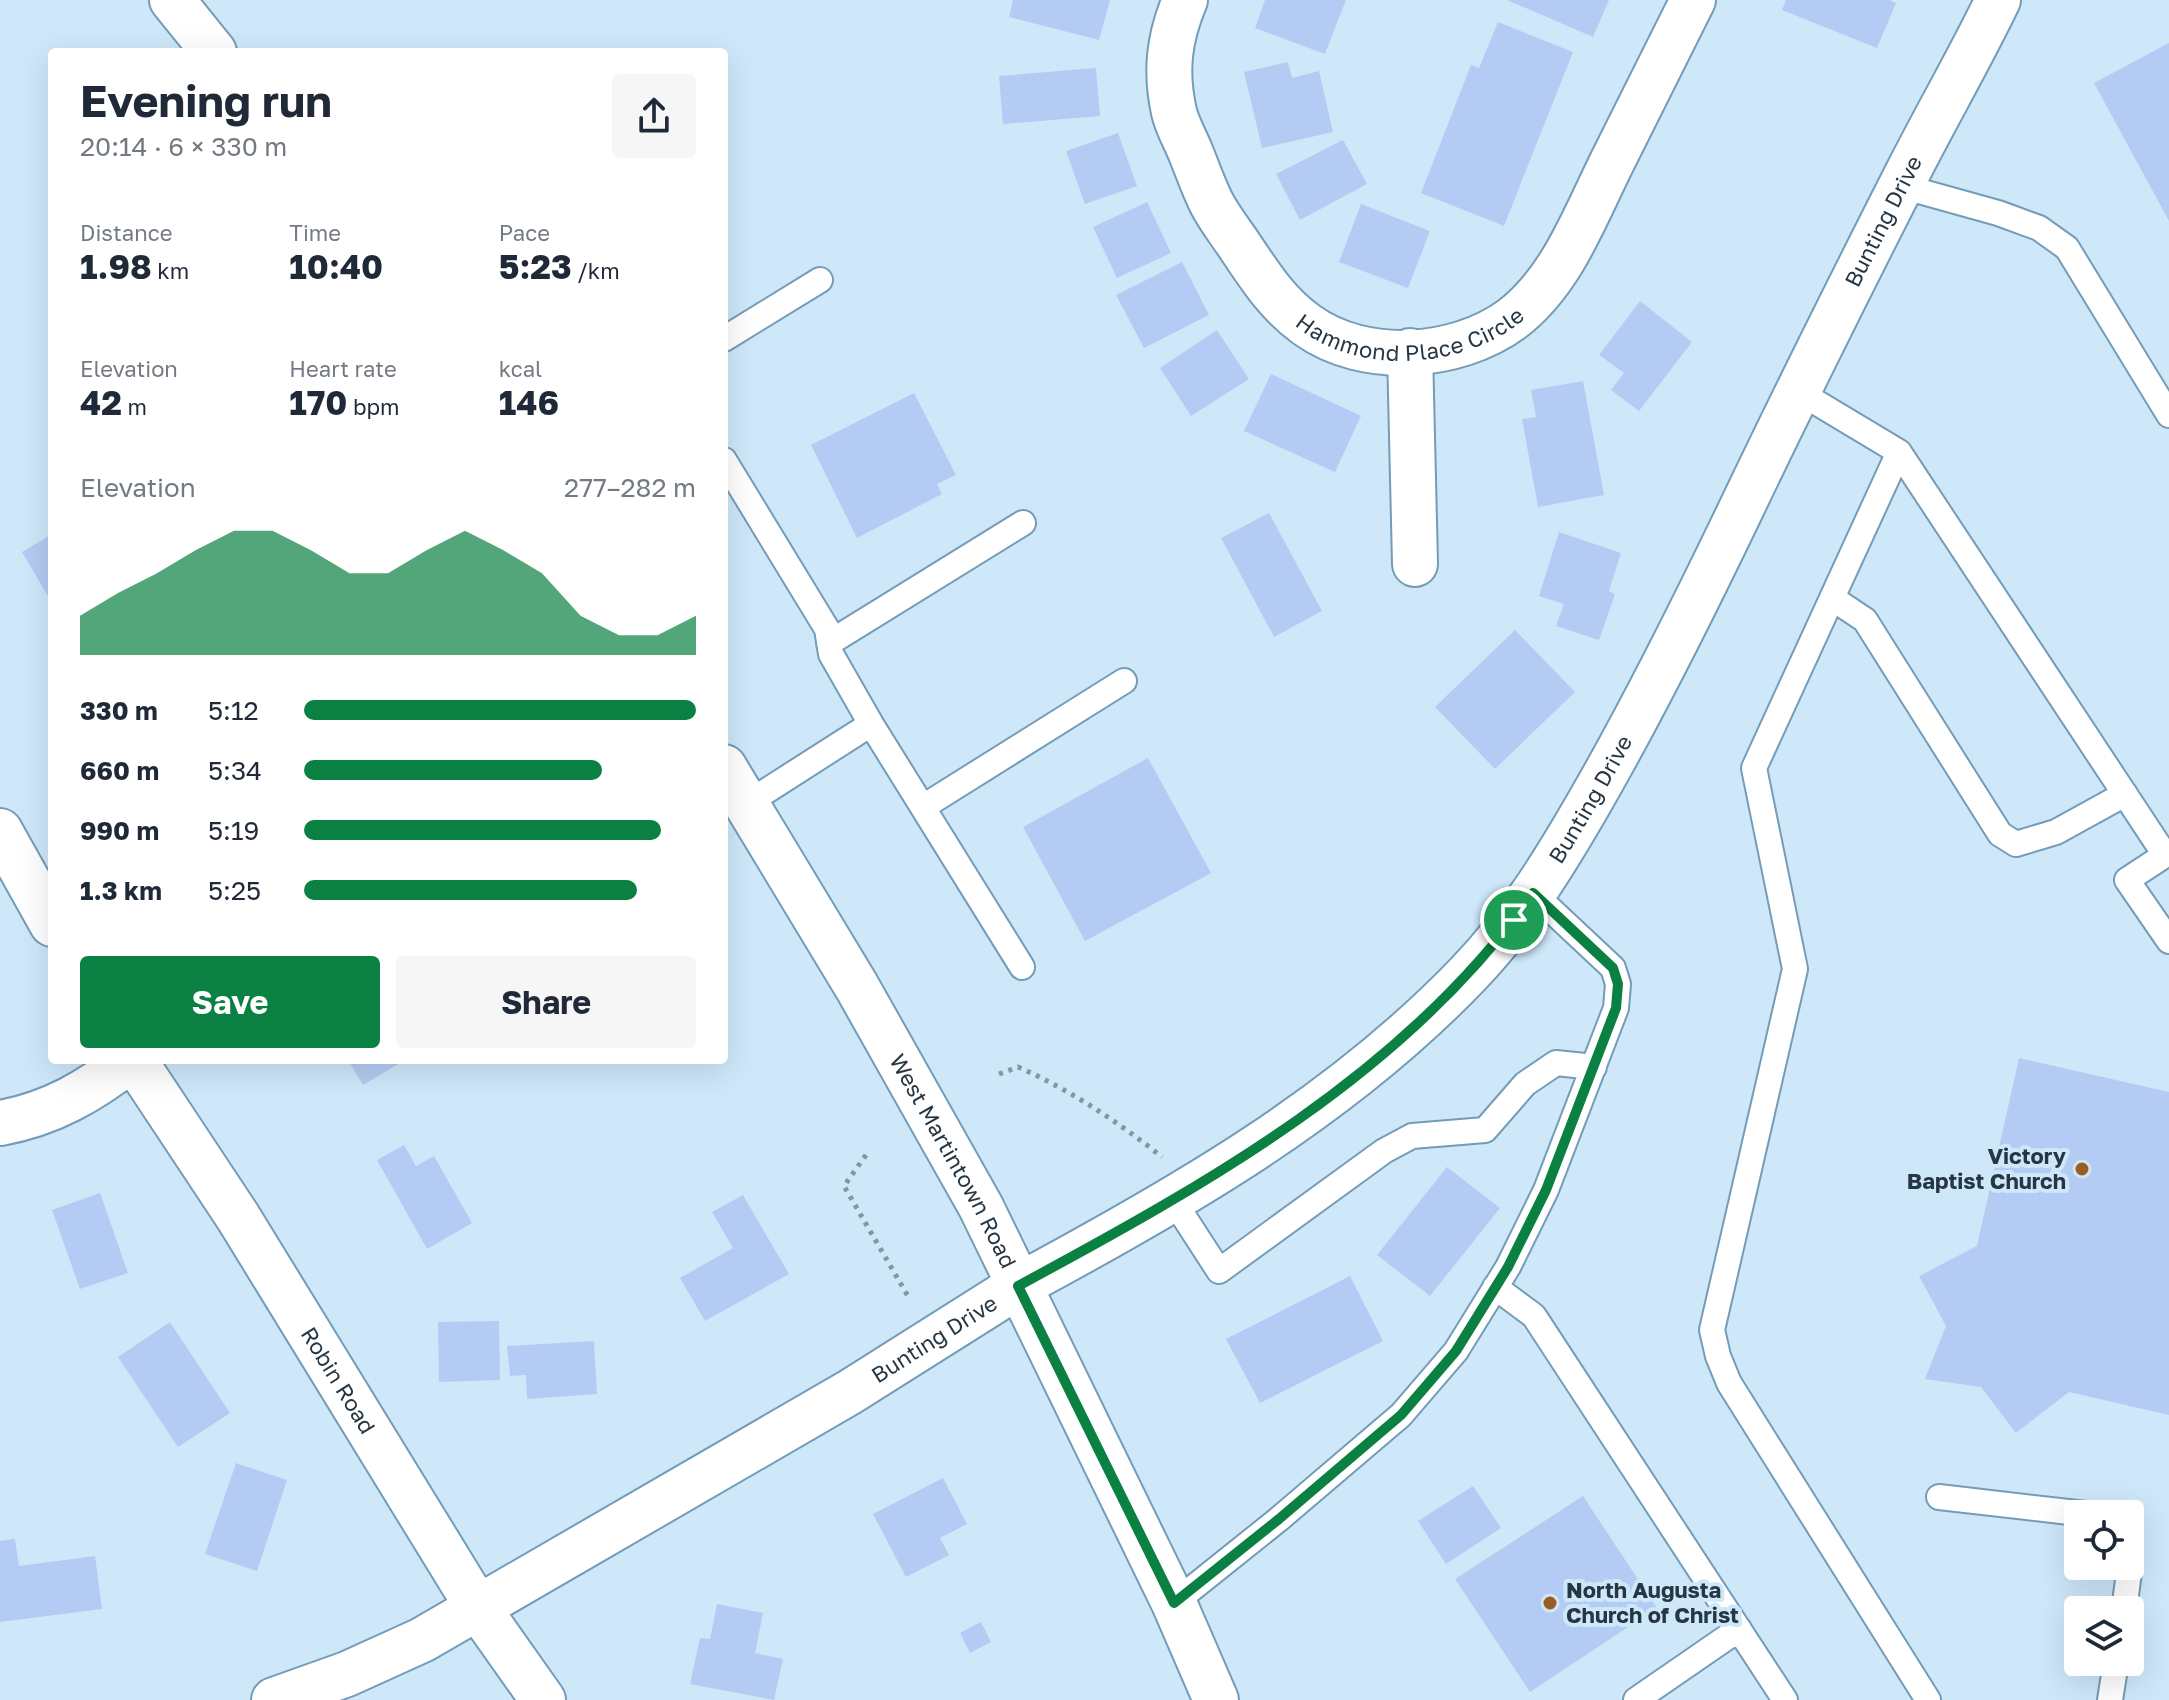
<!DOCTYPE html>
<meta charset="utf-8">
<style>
:root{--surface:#fff;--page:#f6f6f7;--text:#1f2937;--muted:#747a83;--accent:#0b8043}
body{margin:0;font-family:"Golos Text",sans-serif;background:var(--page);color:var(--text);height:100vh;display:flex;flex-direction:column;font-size:30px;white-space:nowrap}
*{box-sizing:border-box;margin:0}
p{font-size:26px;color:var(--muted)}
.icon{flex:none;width:44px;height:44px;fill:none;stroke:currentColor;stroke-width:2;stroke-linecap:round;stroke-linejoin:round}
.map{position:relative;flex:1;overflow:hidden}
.side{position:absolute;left:48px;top:48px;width:680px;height:1016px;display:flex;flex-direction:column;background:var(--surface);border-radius:8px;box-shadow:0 8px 32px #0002}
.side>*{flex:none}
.controls{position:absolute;left:2064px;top:1500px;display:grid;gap:16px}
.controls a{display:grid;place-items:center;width:80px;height:80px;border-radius:8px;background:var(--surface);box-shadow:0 8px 32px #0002;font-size:40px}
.pin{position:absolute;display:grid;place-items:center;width:68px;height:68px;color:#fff;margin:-34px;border:4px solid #fff;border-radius:50%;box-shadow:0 2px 8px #0007}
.round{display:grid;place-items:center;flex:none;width:84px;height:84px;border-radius:8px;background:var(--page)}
.overview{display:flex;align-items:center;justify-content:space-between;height:136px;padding:0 32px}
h1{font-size:44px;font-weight:700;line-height:60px}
.figures{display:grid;grid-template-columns:repeat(3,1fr);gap:12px;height:136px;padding:8px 32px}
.figures div{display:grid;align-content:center}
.figures b{font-size:34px;font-weight:700}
.figures small{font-size:22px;font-weight:400}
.figures p{font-size:22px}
.chart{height:224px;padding:16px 32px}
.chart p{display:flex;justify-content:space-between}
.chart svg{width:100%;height:144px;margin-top:8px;fill:var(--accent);opacity:.7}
.primary-button{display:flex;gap:16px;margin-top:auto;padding:16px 32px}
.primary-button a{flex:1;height:92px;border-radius:8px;background:var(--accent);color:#fff;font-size:32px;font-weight:700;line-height:92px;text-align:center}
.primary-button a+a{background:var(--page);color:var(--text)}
ul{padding:0 32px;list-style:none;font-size:26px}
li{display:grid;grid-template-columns:128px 96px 1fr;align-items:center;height:60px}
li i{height:20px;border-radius:10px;background:var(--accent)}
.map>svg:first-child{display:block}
.building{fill:#b4ccf3}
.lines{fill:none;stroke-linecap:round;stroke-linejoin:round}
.service-casing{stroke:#749cb9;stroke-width:28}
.minor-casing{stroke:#749cb9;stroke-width:48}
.tertiary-casing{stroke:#749cb9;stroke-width:48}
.secondary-casing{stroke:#749cb9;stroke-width:48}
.path{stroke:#8196a6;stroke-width:5;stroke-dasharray:4 6;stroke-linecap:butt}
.service{stroke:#fff;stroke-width:24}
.minor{stroke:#fff;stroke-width:44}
.tertiary{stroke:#fff;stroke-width:44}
.secondary{stroke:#fff;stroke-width:44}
.route-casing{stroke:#fff;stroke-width:16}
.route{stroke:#0b8043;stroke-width:10}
.poi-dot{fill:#9b5d23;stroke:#cee8fa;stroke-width:3}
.labels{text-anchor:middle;stroke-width:8;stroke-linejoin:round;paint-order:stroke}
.street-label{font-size:22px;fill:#263743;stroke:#cee8fa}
.poi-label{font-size:22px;font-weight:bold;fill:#263743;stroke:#cee8fa;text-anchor:end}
</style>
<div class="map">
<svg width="2169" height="1700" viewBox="0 0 2169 1700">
<rect width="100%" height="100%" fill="#cee8fa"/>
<path class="building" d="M1013,0H1110L1099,40L1009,17Z
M1265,0H1346L1325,54L1255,28Z
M1507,0H1609L1593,37Z
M1786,0H1889L1896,3L1877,48L1782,10Z
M1498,22L1573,52L1504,226L1421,193L1471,65L1479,68Z
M2169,43V221L2094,83Z
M1288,62L1292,78L1319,71L1333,132L1262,148L1244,72Z
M1096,68L1100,116L1003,124L999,76Z
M1118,133L1137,186L1085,204L1066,151Z
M1343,140L1367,184L1300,220L1276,174Z
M1147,202L1171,253L1117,278L1093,227Z
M1361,204L1430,231L1408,288L1339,262Z
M1182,262L1209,315L1144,348L1116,295Z
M1640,301L1692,342L1639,411L1611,390L1624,373L1599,355Z
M1217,330L1249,379L1191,416L1160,368Z
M1271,374L1361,416L1335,472L1244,431Z
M1583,381L1604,495L1538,507L1522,419L1536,417L1531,390Z
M914,393L956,475L937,484L942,494L857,538L811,445Z
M1269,513L1322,611L1274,637L1221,538Z
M1559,532L1621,553L1609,591L1615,594L1599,640L1556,626L1564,604L1539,596Z
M52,534V603L22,552Z
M1515,630L1575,692L1495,769L1435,707Z
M1148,758L1211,873L1085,941L1023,827Z
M2019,1058L2169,1092V1415L2069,1392L2016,1433L1981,1387L1925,1379L1946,1326L1919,1276L1977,1246Z
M348,1060H405L363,1085Z
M404,1145L416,1166L434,1156L472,1223L427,1249L377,1160Z
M1447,1167L1500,1208L1430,1296L1377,1255Z
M100,1193L128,1273L80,1289L52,1210Z
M743,1195L789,1274L705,1321L680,1278L733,1248L712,1212Z
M1350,1276L1383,1341L1260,1403L1226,1339Z
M499,1321L500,1380L439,1382L438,1322Z
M170,1322L230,1413L178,1447L118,1357Z
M594,1341L597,1394L527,1399L526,1375L510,1376L507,1346Z
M236,1463L287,1480L257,1571L205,1554Z
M943,1478L967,1524L940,1538L949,1555L906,1577L873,1514Z
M1473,1486L1501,1528L1446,1564L1418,1521Z
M1583,1496L1657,1608L1530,1692L1455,1579Z
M15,1539L19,1566L95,1556L102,1609L0,1622V1541Z
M717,1604L763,1613L755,1653L783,1659L774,1700L690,1684L700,1638L710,1639Z
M981,1622L991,1642L970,1653L960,1633Z"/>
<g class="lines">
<g class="service-casing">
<path id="service" d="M1901,186L1998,213L2039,228L2067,248L2169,415
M724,339L820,280
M1799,392L1899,452L2165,855L2169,852
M1899,452L1754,768L1795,969L1712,1330L1718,1356L1729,1383L1928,1700
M724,460L827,629L831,654L871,724L1022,967
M1832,598L1865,620L2000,834L2016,844L2056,832L2125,794
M829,643L1023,523
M746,804L871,724
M923,807L1124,681
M2165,855L2127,880L2169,941
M1173,1200L1219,1271L1384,1151L1412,1136L1485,1130L1525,1084L1556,1063L1594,1067
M1495,1287L1534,1316L1785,1700
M1939,1497L2086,1514
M1174,1603L1279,1519L1401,1415L1456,1351L1508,1267L1546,1190L1616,1008L1618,984L1613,968L1533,893
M2124,1610L2130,1565
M1636,1700L1739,1629
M2110,1700L2116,1662"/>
</g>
<g class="minor-casing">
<g id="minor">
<path id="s1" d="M1185,0C1169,38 1165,71 1174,112C1177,125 1185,139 1190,151C1197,168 1203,186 1211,202C1218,216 1228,229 1237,242C1258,273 1276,303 1307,325C1364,366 1456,360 1512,319C1562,281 1585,216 1612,162C1639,108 1666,54 1693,0"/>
<path d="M1410,351L1415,564"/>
<path d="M0,831L52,924"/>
<path id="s2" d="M134,1060L238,1217L478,1608L543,1700"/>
<path d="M0,1123C51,1114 90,1091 130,1060"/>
<path id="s3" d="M1018,1286C1180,1199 1341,1107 1469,973C1519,921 1557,859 1593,796C1647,702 1695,605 1742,507C1796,394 1852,282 1909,170C1938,113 1970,58 1998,0"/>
</g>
</g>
<g class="tertiary-casing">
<g id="tertiary">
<path id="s4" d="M274,1700L347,1674L422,1640L850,1392L1018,1286"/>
</g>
</g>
<g class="secondary-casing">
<g id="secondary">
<path d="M172,0L214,52"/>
<path id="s5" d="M724,767L857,987L981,1207L1174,1603L1216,1700"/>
</g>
</g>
<path class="path" d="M999,1074L1018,1067C1070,1090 1117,1121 1162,1157
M866,1155L844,1186L909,1298"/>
<use href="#service" class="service"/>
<use href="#minor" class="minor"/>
<use href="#tertiary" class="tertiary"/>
<use href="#secondary" class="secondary"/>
</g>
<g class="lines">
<g class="route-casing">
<path id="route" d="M1533,893L1613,968L1618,984L1616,1008L1546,1190L1508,1267L1456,1351L1401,1415L1279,1519L1174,1603L1018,1286C1207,1184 1407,1073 1533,893Z"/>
</g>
<use href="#route" class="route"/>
</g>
<g class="poi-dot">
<circle cx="2082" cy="1169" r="8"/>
<circle cx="1550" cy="1603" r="8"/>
</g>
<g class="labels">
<g class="street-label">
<text dy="8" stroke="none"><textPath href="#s3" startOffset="1412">Bunting Drive</textPath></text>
<text dy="8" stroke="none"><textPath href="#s1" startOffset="478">Hammond Place Circle</textPath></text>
<text dy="8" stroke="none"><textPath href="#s3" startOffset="764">Bunting Drive</textPath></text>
<text dy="8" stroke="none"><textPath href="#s5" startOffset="456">West Martintown Road</textPath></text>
<text dy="8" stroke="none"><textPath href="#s4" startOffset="754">Bunting Drive</textPath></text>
<text dy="8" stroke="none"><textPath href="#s2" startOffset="380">Robin Road</textPath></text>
</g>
<g class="poi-label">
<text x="2066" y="1164">Victory<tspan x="2066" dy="25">Baptist Church</tspan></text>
<text x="1566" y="1598" text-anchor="start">North Augusta<tspan x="1566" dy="25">Church of Christ</tspan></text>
</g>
</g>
</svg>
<div class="controls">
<a><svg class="icon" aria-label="locate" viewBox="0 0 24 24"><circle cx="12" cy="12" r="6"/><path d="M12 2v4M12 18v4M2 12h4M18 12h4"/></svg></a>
<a><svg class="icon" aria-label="layers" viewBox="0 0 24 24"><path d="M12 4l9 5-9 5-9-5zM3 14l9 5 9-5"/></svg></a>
</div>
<div class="pin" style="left:1514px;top:920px;background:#1e9e55"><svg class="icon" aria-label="arrive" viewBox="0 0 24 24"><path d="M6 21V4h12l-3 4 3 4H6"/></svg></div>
<section class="side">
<div class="overview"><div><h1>Evening run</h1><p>20:14 · 6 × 330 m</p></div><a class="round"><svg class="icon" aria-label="share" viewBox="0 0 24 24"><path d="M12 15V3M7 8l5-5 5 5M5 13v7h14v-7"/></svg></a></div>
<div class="figures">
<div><p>Distance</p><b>1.98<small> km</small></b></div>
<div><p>Time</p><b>10:40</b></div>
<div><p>Pace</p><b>5:23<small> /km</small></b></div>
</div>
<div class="figures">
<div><p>Elevation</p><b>42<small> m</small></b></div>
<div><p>Heart rate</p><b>170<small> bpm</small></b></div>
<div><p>kcal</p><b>146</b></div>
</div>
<div class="chart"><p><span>Elevation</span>277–282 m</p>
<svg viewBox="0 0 160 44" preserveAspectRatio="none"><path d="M0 44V32L10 25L20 19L30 12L40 6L50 6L60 12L70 19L80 19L90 12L100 6L110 12L120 19L130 32L140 38L150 38L160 32V44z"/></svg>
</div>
<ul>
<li><b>330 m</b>5:12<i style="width:100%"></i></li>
<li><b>660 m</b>5:34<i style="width:76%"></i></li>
<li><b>990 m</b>5:19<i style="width:91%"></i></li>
<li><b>1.3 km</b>5:25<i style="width:85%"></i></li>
</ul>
<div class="primary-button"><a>Save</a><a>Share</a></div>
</section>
</div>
